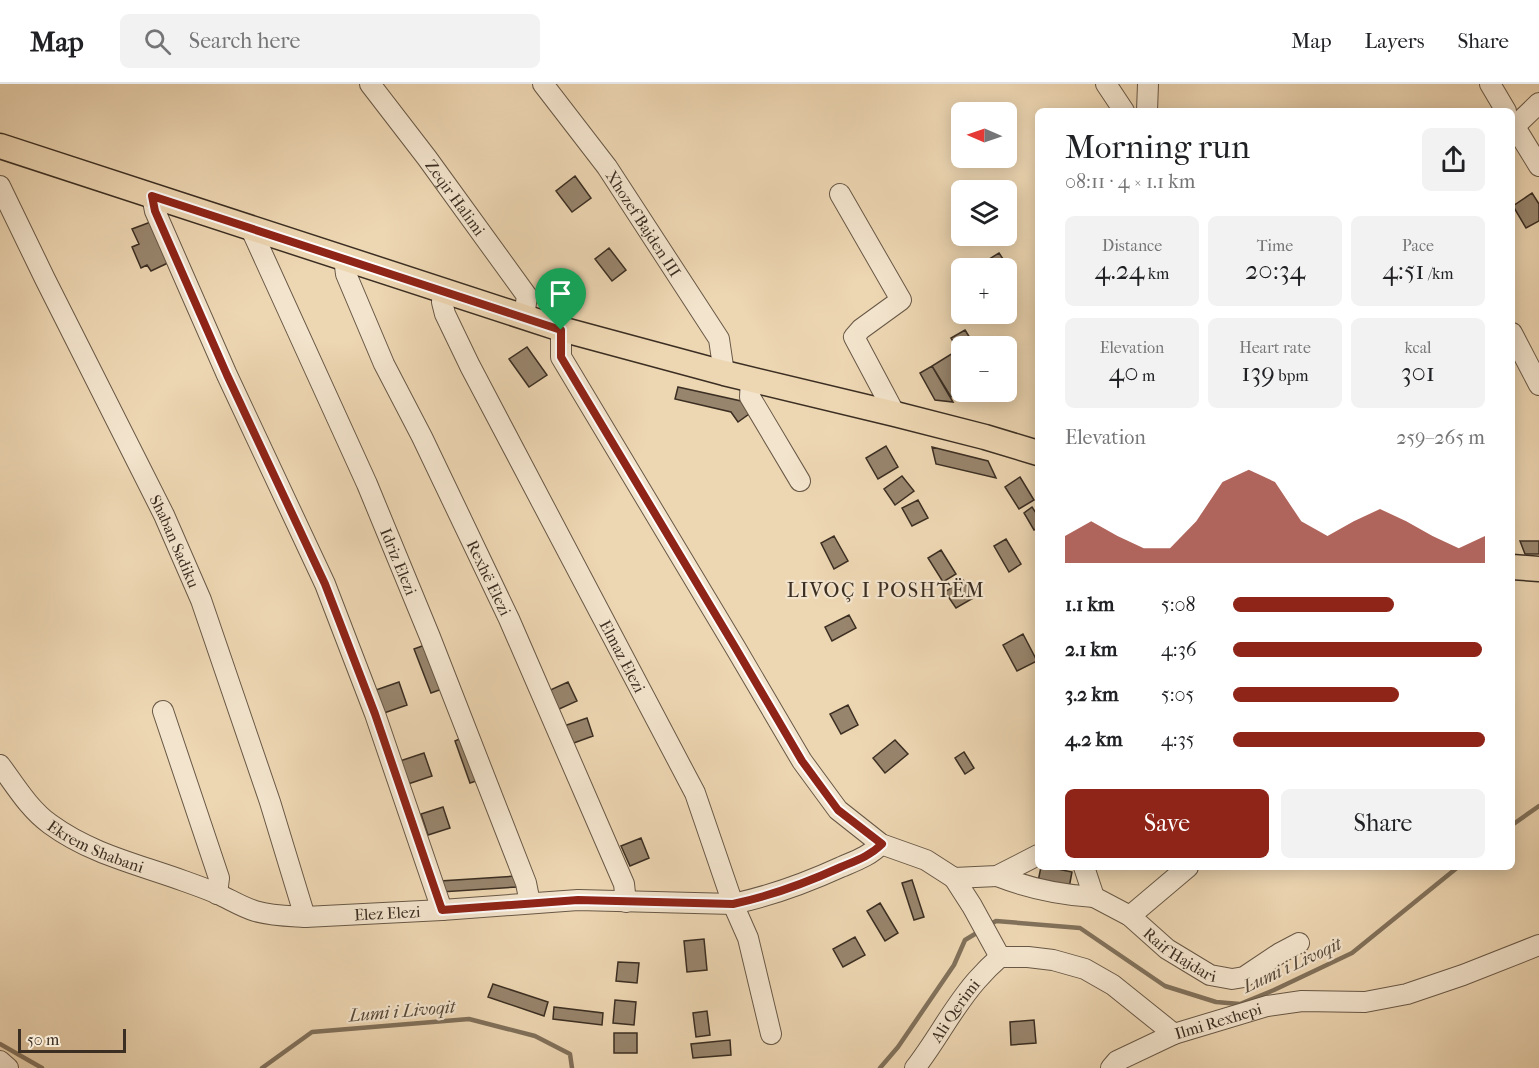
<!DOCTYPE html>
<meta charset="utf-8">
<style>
:root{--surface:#fff;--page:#f2f2f2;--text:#202124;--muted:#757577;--line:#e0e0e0;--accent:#8f2418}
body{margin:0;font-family:"IM FELL French Canon",serif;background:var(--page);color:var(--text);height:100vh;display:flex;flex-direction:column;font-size:22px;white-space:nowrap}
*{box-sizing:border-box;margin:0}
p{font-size:20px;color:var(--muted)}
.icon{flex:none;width:33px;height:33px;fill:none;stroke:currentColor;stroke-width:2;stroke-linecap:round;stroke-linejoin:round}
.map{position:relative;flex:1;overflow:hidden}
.panel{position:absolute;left:1035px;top:24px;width:480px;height:762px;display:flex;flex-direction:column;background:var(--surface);border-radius:9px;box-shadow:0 3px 15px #0003}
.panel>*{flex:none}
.needle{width:39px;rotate:272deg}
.buttons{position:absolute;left:951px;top:18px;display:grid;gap:12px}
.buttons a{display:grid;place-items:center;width:66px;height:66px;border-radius:9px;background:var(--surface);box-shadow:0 3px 15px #0003;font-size:30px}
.scale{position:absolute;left:18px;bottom:15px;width:108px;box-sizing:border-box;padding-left:6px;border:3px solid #3b2e22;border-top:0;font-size:16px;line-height:21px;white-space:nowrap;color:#3b2e22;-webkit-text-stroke:4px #f3e4cd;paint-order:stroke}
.pin{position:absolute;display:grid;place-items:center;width:51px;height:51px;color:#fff;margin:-62px -26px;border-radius:50% 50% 50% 0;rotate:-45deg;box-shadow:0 0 6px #0007}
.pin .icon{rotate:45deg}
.round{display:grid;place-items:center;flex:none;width:63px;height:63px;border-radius:9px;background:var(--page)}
.summary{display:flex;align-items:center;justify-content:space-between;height:102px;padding:0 30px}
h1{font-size:33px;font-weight:600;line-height:45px}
.figures{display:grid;grid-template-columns:repeat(3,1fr);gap:9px;height:102px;padding:6px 30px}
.figures div{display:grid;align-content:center;border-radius:9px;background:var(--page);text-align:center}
.figures b{font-size:26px;font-weight:600}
.figures small{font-size:16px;font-weight:400}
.figures p{font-size:16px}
.chart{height:168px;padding:12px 30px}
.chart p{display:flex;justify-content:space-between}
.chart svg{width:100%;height:108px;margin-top:6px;fill:var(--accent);opacity:.7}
.primary-button{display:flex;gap:12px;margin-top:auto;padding:12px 30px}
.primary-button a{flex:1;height:69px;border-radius:9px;background:var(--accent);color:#fff;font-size:24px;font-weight:600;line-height:69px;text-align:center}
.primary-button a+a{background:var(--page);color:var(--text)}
ul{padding:0 30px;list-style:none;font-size:20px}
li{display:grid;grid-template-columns:96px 72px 1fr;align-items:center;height:45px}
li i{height:15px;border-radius:8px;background:var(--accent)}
header{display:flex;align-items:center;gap:36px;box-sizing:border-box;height:84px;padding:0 30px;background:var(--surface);border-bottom:2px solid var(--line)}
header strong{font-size:28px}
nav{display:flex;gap:33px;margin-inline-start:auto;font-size:21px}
.search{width:420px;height:54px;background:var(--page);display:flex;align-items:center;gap:15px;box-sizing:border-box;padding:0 21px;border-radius:9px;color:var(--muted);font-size:22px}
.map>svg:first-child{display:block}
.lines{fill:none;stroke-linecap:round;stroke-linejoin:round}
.stream{stroke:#81715b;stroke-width:4.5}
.building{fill:#98856d;stroke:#3b2e22;stroke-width:1.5}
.minor-casing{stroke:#685846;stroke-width:22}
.major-casing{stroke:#3b2e22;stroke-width:27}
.minor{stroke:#f3e4cd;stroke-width:20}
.major{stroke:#edd6b2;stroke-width:24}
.route-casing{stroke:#fff;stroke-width:12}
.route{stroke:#8f2418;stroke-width:8}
.labels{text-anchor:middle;stroke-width:4.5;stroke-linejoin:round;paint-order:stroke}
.street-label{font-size:16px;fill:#3b2e22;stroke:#f3e4cd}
.water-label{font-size:18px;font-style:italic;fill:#584a3a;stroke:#f3e4cd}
.quarter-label{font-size:20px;letter-spacing:1.5px;fill:#3b2e22;stroke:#f3e4cd}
</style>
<header>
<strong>Map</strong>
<div class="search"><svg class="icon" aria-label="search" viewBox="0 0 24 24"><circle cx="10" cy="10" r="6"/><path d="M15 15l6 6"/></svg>Search here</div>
<nav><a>Map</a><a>Layers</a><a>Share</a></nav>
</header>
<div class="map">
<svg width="1539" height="984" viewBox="0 0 1539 984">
<rect width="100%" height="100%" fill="#edd6b2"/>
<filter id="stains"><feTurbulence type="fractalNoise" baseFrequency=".00333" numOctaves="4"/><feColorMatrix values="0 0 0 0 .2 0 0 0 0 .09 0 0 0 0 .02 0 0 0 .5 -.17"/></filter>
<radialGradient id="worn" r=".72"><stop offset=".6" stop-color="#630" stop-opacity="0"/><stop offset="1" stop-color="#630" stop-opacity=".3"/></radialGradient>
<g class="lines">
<path class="stream" d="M1512,741L1539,722
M989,841L996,837L1080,844L1165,902L1216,918L1240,920L1274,906L1352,869L1458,783
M0,960L42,984
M262,984L312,948L469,935L535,952L570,970L572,984
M880,984L898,963L954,881L965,856L980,847"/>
</g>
<path class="building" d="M575,92L591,114L572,128L556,107Z
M1532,109L1539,120V137L1526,144L1513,122Z
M156,136L172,177L151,187L147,181L141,184L132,163L139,160L132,145Z
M609,164L626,186L612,197L595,175Z
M999,169L1013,190L1006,195V184H980L978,182Z
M965,246L975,262H962V273L951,254Z
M527,263L547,291L529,303L509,275Z
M953,269L962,282V307L951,313L932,282Z
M932,282L953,318L935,316L920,289Z
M678,303L741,317L749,330L738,338L731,328L675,315Z
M886,362L898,383L878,395L866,374Z
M932,363L988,377L996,394L936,380Z
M902,392L914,407L895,421L884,405Z
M1020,393L1034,416L1019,425L1005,403Z
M918,416L928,434L912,442L902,424Z
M1032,423L1038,432V444L1034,446L1024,429Z
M834,452L848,477L834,485L821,459Z
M1006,455L1021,480L1009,488L994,462Z
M1520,457H1539V470H1525Z
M941,466L956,490L943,498L928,474Z
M963,496L975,513L956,524L945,508Z
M849,531L856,544L832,557L825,543Z
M1023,550L1037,577L1017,587L1003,561Z
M425,561L442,605L431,609L414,565Z
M399,598L407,621L384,629L376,606Z
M568,598L577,617L557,626L548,607Z
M848,621L858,641L841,650L830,630Z
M587,634L593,652L571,660L564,642Z
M464,653L479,696L470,699L455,657Z
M895,656L908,670L885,689L873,674Z
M964,668L974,684L965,690L955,674Z
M424,669L432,692L408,700L400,677Z
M443,723L450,744L428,751L421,730Z
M641,754L649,774L630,782L621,762Z
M1041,783H1048L1072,788L1068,809L1037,802Z
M516,792L517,803L441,808L440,797Z
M912,796L924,833L914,836L902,799Z
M880,819L898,849L885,857L867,827Z
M855,853L865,871L843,883L833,865Z
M704,855L707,886L687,888L684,857Z
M618,878L639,879L637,899L616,897Z
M493,900L548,918L544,932L488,913Z
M615,916L636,918L634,941L613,939Z
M554,923L603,929L602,941L553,935Z
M707,927L710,951L696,953L693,929Z
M1034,936L1036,959L1011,961L1010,938Z
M614,949H637V969H614Z
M730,956L731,971L693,974L691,960Z"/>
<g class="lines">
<g class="minor-casing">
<g id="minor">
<path id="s1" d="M370,0L427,74L527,212L524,233"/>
<path id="s2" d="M543,0L607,83L719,255L724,289"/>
<path d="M1106,0L1124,27"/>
<path d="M1490,0L1506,27"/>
<path d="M1147,27L1148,0"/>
<path d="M1512,38L1539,82"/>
<path d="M1512,45L1539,19"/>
<path id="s3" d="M0,102L45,195L164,431L201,516L270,718L305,833"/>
<path d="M840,110L901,216L861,245L854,253L895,330"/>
<path d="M152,112L155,127L227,291L325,500L375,630L442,826"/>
<path id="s4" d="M250,143L367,400L430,553L526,799L530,819"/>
<path id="s5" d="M344,174L346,190L384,280L422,353L509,535L624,800L626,818"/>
<path id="s6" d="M443,208L442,218L445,230L470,282L695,709L733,820L748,854L771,950"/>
<path d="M561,245V273L735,563L802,677L838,726L881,760L926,776L954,794L997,792L1038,771"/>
<path d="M1512,249L1539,301"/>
<path d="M751,295L750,313L800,397"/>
<path d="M163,627L219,794L217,810"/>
<path id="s7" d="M0,681C15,701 29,725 50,740C91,770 137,780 184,797C195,801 207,805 218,810C231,816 242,823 255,827C272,832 289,832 305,833L442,826L578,816L733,820C770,812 806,799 841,783C855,777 870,772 881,760"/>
<path id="s8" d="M1084,783L1094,813L1130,832L1167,865L1210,891L1232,895L1244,893L1280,869L1299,859"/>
<path d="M997,792C1028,804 1060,811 1094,813"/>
<path d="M954,794L972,822L1000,873"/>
<path d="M1130,832L1188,783"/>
<path id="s9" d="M1000,873H1028L1053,876L1085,885L1113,901L1174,950L1267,922L1302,917L1365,918L1407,910L1463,891L1539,861"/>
<path d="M0,977L8,984"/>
<path id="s10" d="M915,984C937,956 953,923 977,896C984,888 992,880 1000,873"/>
<path d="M1111,984L1117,977L1174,950"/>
</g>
</g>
<g class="major-casing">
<path id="major" d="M0,62L561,245L724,289L895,330L985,353L1038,369
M1512,483L1539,485"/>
</g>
<use href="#minor" class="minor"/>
<use href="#major" class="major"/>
</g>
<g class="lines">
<g class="route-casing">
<path id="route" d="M152,112L561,246V273L735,563L802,677L838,726L882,760C870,772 855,777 841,783C806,799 770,812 733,820L578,816L442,826L375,630L325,500L227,291L155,127Z"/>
</g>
<use href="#route" class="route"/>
</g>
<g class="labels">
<g class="street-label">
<text dy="6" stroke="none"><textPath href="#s1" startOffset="142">Zeqir Halimi</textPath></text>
<text dy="6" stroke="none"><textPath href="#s2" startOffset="172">Xhozef Bajden III</textPath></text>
<text dy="6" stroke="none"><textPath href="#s3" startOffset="396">Shaban Sadiku</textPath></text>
<text dy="6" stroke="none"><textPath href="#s4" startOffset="366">Idriz Elezi</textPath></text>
<text dy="6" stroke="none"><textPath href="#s5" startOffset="352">Rexhë Elezi</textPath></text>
<text dy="6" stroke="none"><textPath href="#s6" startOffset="408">Elmaz Elezi</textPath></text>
<text dy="6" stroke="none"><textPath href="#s7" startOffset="129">Ekrem Shabani</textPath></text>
<text dy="6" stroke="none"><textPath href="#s7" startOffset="434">Elez Elezi</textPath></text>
<text dy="6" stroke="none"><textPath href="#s8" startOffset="136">Raif Hajdari</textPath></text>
<text dy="6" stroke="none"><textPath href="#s10" startOffset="70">Ali Qerimi</textPath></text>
<text dy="6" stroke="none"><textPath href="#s9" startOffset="243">Ilmi Rexhepi</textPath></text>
</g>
<g class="water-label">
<text transform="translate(1292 881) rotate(-25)" y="6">Lumi i Livoqit</text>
<text transform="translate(402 927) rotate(-5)" y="6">Lumi i Livoqit</text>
</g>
<g class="quarter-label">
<text x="886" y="513">LIVOÇ I POSHTËM</text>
</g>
</g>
<rect width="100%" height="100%" filter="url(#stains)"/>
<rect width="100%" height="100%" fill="url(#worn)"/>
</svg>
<div class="buttons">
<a><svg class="needle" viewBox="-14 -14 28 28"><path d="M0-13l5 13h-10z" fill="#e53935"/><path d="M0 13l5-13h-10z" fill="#757577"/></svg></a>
<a><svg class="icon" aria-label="layers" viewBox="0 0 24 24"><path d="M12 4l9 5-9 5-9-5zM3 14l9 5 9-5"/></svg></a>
<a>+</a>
<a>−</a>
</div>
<div class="scale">50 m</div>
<div class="pin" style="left:561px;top:246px;background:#1e9e55"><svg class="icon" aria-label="arrive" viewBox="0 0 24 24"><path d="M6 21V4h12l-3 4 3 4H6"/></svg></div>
<section class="panel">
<div class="summary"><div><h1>Morning run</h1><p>08:11 · 4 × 1.1 km</p></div><a class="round"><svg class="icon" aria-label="share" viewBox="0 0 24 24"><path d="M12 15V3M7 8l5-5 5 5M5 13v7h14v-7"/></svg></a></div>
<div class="figures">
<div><p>Distance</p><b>4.24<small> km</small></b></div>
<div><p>Time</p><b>20:34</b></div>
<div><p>Pace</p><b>4:51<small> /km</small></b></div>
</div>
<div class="figures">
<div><p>Elevation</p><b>40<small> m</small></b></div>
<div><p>Heart rate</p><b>139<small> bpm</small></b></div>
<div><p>kcal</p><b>301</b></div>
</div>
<div class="chart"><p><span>Elevation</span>259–265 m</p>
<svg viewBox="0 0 160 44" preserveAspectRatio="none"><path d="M0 44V33L10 27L20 33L30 38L40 38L50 27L60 11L70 6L80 11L90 27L100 33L110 27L120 22L130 27L140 33L150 38L160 33V44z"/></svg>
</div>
<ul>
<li><b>1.1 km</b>5:08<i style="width:64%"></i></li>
<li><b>2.1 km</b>4:36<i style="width:99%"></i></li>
<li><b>3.2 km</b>5:05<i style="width:66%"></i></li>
<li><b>4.2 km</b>4:35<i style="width:100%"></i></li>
</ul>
<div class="primary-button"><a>Save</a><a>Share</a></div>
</section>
</div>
